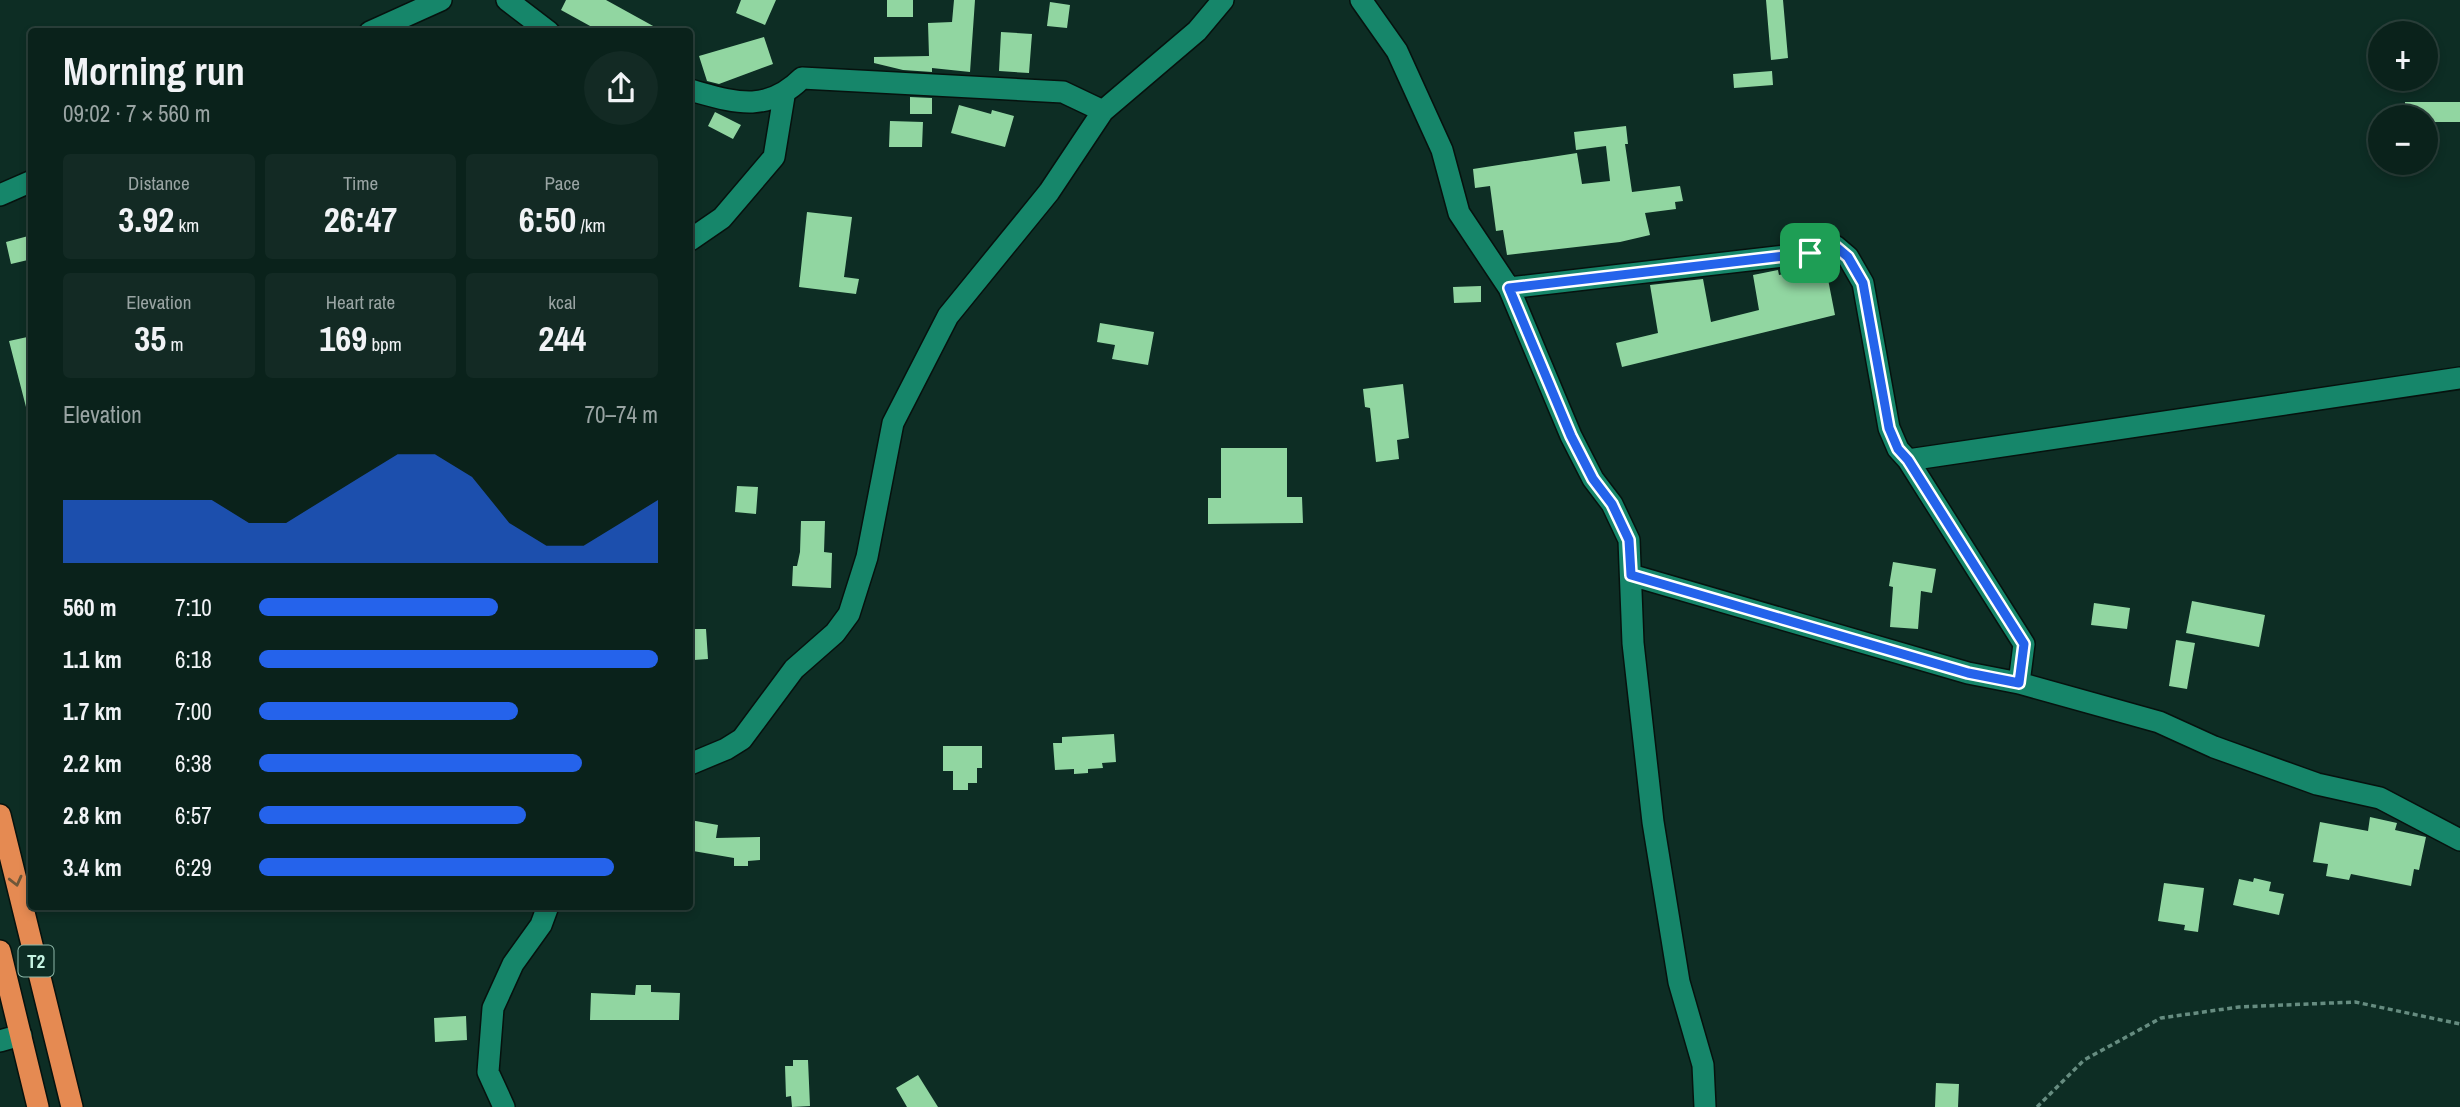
<!DOCTYPE html>
<meta charset="utf-8">
<style>
:root{--surface:#0a221b;--page:#132a24;--text:#f1f3f6;--muted:#99a4a3;--line:#2a3f3a;--accent:#2563eb}
body{margin:0;font-family:"Archivo Narrow",sans-serif;background:var(--page);color:var(--text);height:100vh;display:flex;flex-direction:column;font-size:26px;white-space:nowrap}
*{box-sizing:border-box;margin:0}
p{font-size:23px;color:var(--muted)}
.icon{flex:none;width:38px;height:38px;fill:none;stroke:currentColor;stroke-width:2;stroke-linecap:round;stroke-linejoin:round}
.map{position:relative;flex:1;overflow:hidden}
.panel{position:absolute;left:28px;top:28px;width:665px;height:882px;display:flex;flex-direction:column;background:var(--surface);border-radius:7px;box-shadow:0 4px 10px #0003,0 0 0 2px var(--line)}
.panel>*{flex:none}
.buttons{position:absolute;left:2368px;top:21px;display:grid;gap:14px}
.buttons a{display:grid;place-items:center;width:70px;height:70px;border-radius:50%;background:var(--surface);box-shadow:0 4px 10px #0003,0 0 0 2px var(--line);font-size:35px}
.pin{position:absolute;display:grid;place-items:center;width:60px;height:60px;color:#fff;margin:-30px;border-radius:14px;box-shadow:0 4px 10px #0006}
.round{display:grid;place-items:center;flex:none;width:74px;height:74px;border-radius:37px;background:var(--page)}
.headline{display:flex;align-items:center;justify-content:space-between;height:119px;padding:0 35px}
h1{font-size:38px;font-weight:800;line-height:52px}
.stats{display:grid;grid-template-columns:repeat(3,1fr);gap:10px;height:119px;padding:7px 35px}
.stats div{display:grid;align-content:center;border-radius:7px;background:var(--page);text-align:center}
.stats b{font-size:35px;font-weight:800}
.stats small{font-size:19px;font-weight:400}
.stats p{font-size:19px}
.chart{height:196px;padding:14px 35px}
.chart p{display:flex;justify-content:space-between}
.chart svg{width:100%;height:126px;margin-top:7px;fill:var(--accent);opacity:.7}
ul{padding:0 35px;list-style:none;font-size:23px}
li{display:grid;grid-template-columns:112px 84px 1fr;align-items:center;height:52px}
li i{height:18px;border-radius:9px;background:var(--accent)}
.map>svg:first-child{display:block}
.building{fill:#91d6a1}
.lines{fill:none;stroke-linecap:round;stroke-linejoin:round}
.minor-casing{stroke:#06120e;stroke-width:24}
.highway-casing{stroke:#06120e;stroke-width:24}
.path{stroke:#668c80;stroke-width:3.5;stroke-dasharray:5 3.5;stroke-linecap:butt}
.minor{stroke:#16866a;stroke-width:21}
.highway{stroke:#e58a52;stroke-width:21}
.oneway{stroke:#6e5739}
.route-casing{stroke:#fff;stroke-width:14}
.route{stroke:#2563eb;stroke-width:9}
.labels{text-anchor:middle;stroke-width:7;stroke-linejoin:round;paint-order:stroke}
.shield{fill:#0d2d24;stroke:#8eb8a9;stroke-width:2}
.shield-label{font-size:19px;font-weight:bold;fill:#c5f3e2}
</style>
<div class="map">
<svg width="2460" height="1107" viewBox="0 0 2460 1107">
<rect width="100%" height="100%" fill="#0d2d24"/>
<path class="building" d="M566,0H606L664,32H601L561,10Z
M741,0H776L765,25L736,13Z
M887,0H913V17H887Z
M954,0H975L970,72L932,68V72L903,70L874,63V57L929,56L928,23L952,22Z
M1766,0H1783L1788,58L1771,60Z
M1050,2L1070,5L1067,28L1047,26Z
M1001,32L1032,34L1029,73L999,71Z
M764,37L773,64L719,84L707,81L699,56Z
M1772,71L1773,85L1734,88L1733,74Z
M910,97L932,98V114H910Z
M2405,102H2460V122H2426V117H2405Z
M959,105L991,114L992,110L1014,116L1005,147L951,133Z
M715,112L741,125L733,139L708,126Z
M890,121L923,122L922,147H889Z
M1626,126L1628,144H1625L1632,192L1680,186L1683,201L1675,202L1676,209L1645,213L1650,235L1620,242L1507,255L1503,230L1496,231L1490,186L1475,188L1473,169L1577,153L1582,184L1610,181L1606,146L1576,150L1574,132Z
M807,212L852,217L844,277L859,279L856,294L799,287Z
M32,235V259L11,264L6,242Z
M1825,264L1835,315L1622,367L1616,343L1658,333L1650,285L1703,279L1711,322L1759,310L1753,275L1778,270L1779,275Z
M1481,286V302L1454,303L1453,287Z
M1100,323L1154,332L1148,365L1112,359L1115,345L1097,342Z
M32,336V407H26L9,341Z
M1403,384L1409,438L1397,440L1399,459L1376,462L1370,408L1365,407L1363,389Z
M1221,448H1287V497H1302L1303,523L1208,524V498H1221Z
M737,486L758,487L756,514L735,512Z
M801,521H825L824,552L832,553L831,588L792,586L793,566H797L800,552Z
M1893,562L1936,569L1932,593L1921,591L1918,629L1890,627L1893,587L1889,586Z
M2192,601L2265,615L2259,647L2186,633Z
M2094,603L2130,608L2127,629L2091,625Z
M692,629H706L708,659L694,660Z
M2176,640L2195,643L2187,689L2169,686Z
M1114,734L1116,762L1102,763L1103,768L1088,769V773L1074,774V769L1055,770L1053,743H1062V737Z
M943,746H982V768H977V783H968V790H953V771H943Z
M2370,817L2397,823L2395,830L2426,837L2419,870L2414,869L2411,886L2351,874L2349,880L2326,876L2328,864L2313,862L2320,822L2368,831Z
M690,820L718,825L716,838L760,837V860L748,861V866H734V858L693,851L694,848L690,847Z
M2254,878L2271,882L2269,891L2284,894L2279,915L2233,905L2239,879L2253,882Z
M2164,883L2204,888L2198,932L2184,930L2185,925L2158,921Z
M636,985H651V992L680,993L679,1020H590L591,993L635,995Z
M466,1016L467,1040L435,1042L434,1018Z
M793,1060H808L810,1106L792,1107L791,1096L786,1097L785,1066H793Z
M918,1075L938,1107H907L896,1088Z
M1936,1083L1959,1084L1958,1107H1935Z"/>
<g class="lines">
<g class="minor-casing">
<path id="minor" d="M507,0L549,32
M1361,0L1397,51L1442,150L1459,213L1509,288L1571,436L1593,479L1612,504L1629,540L1633,643L1653,822L1679,982L1703,1065L1705,1107
M370,32L441,0
M690,90C734,102 766,114 802,78L1063,92L1103,111
M0,195L32,181
M690,240L722,218L774,157L784,96
M1509,288L1810,253L1835,246L1848,257L1863,283L1889,428L1898,449L1908,460L2024,644L2019,683
M1908,460L2460,378
M1631,575L1968,673L2019,683L2159,722L2214,747L2317,784L2380,798L2460,840
M690,764L726,749L742,739L794,669L835,633L849,614L867,557L893,423L948,316L1049,192L1103,111L1197,31L1223,0
M0,1041L21,1035
M504,1107L488,1072L493,1008L513,964L541,925L548,906"/>
</g>
<g class="highway-casing">
<path id="highway" d="M0,815L72,1107
M0,951L38,1107"/>
</g>
<path class="path" d="M2037,1107L2084,1060L2161,1018L2239,1007L2355,1002L2460,1024"/>
<use href="#minor" class="minor"/>
<use href="#highway" class="highway"/>
</g>
<defs><path id="oneway-chevron" d="M-2-3.5L2.5 0L-2 3.5" fill="none" stroke-width="1.6" stroke-linecap="round" stroke-linejoin="round" transform="scale(1.75)"/></defs>
<use class="oneway" href="#oneway-chevron" transform="translate(16 881) rotate(76)"/>
<g class="lines">
<g class="route-casing">
<path id="route" d="M1835,246L1848,257L1863,283L1889,428L1898,449L1908,460L2024,644L2019,683L1968,673L1631,575L1629,540L1612,504L1593,479L1571,436L1509,288L1810,253Z"/>
</g>
<use href="#route" class="route"/>
</g>
<g class="labels">
<rect class="shield" x="18.5" y="945.5" width="35" height="31" rx="5"/>
<g class="shield-label">
<text x="36" y="968">T2</text>
</g>
</g>
</svg>
<div class="buttons">
<a>+</a>
<a>−</a>
</div>
<div class="pin" style="left:1810px;top:253px;background:#1e9e55"><svg class="icon" aria-label="arrive" viewBox="0 0 24 24"><path d="M6 21V4h12l-3 4 3 4H6"/></svg></div>
<section class="panel">
<div class="headline"><div><h1>Morning run</h1><p>09:02 · 7 × 560 m</p></div><a class="round"><svg class="icon" aria-label="share" viewBox="0 0 24 24"><path d="M12 15V3M7 8l5-5 5 5M5 13v7h14v-7"/></svg></a></div>
<div class="stats">
<div><p>Distance</p><b>3.92<small> km</small></b></div>
<div><p>Time</p><b>26:47</b></div>
<div><p>Pace</p><b>6:50<small> /km</small></b></div>
</div>
<div class="stats">
<div><p>Elevation</p><b>35<small> m</small></b></div>
<div><p>Heart rate</p><b>169<small> bpm</small></b></div>
<div><p>kcal</p><b>244</b></div>
</div>
<div class="chart"><p><span>Elevation</span>70–74 m</p>
<svg viewBox="0 0 160 44" preserveAspectRatio="none"><path d="M0 44V22L10 22L20 22L30 22L40 22L50 30L60 30L70 22L80 14L90 6L100 6L110 14L120 30L130 38L140 38L150 30L160 22V44z"/></svg>
</div>
<ul>
<li><b>560 m</b>7:10<i style="width:60%"></i></li>
<li><b>1.1 km</b>6:18<i style="width:100%"></i></li>
<li><b>1.7 km</b>7:00<i style="width:65%"></i></li>
<li><b>2.2 km</b>6:38<i style="width:81%"></i></li>
<li><b>2.8 km</b>6:57<i style="width:67%"></i></li>
<li><b>3.4 km</b>6:29<i style="width:89%"></i></li>
</ul>
</section>
</div>
